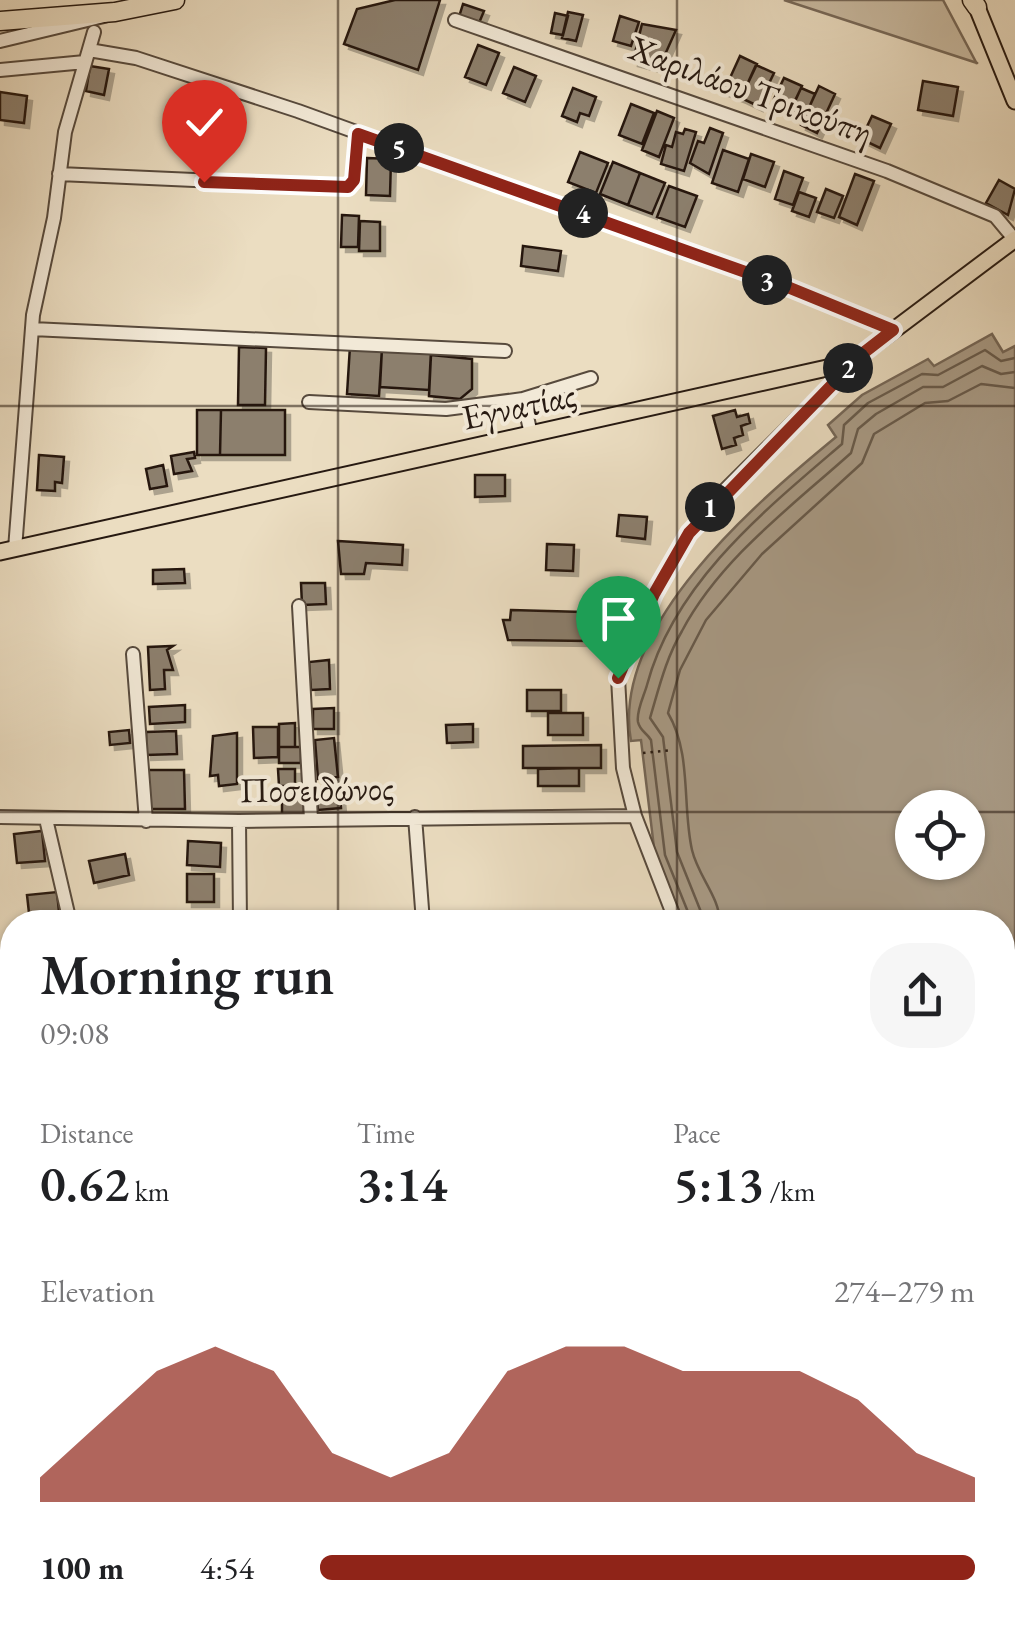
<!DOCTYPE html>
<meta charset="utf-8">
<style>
:root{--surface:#fff;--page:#f6f6f6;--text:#202124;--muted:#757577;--accent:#8f2418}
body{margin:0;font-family:"EB Garamond",serif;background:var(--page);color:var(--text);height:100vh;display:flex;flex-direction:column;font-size:38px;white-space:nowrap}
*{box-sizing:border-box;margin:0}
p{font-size:32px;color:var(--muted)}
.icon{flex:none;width:55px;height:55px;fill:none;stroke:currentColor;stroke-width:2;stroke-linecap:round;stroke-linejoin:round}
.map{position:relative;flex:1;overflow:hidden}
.drawer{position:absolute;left:0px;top:910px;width:1015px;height:715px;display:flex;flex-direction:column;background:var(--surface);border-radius:40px 40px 0 0;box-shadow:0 2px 8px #0004}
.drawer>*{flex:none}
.buttons{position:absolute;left:895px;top:790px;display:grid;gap:20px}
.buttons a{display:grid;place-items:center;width:90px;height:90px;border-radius:50%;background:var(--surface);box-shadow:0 2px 8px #0004;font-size:50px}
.pin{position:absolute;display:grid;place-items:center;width:85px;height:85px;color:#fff;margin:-102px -42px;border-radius:50% 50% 50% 0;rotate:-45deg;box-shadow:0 0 10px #0007}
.pin .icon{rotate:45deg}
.km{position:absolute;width:50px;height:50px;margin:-25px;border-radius:50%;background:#222;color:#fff;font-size:28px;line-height:50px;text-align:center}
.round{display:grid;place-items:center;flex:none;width:105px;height:105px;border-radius:40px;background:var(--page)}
.headline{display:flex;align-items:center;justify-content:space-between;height:170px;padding:0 40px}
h1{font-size:55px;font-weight:600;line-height:75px}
.stats{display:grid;grid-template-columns:repeat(3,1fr);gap:15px;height:170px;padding:10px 40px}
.stats div{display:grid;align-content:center}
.stats b{font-size:50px;font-weight:600}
.stats small{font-size:28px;font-weight:400}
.stats p{font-size:28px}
.chart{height:280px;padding:20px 40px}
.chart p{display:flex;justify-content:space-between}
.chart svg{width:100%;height:180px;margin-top:10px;fill:var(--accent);opacity:.7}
ul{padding:0 40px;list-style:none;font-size:32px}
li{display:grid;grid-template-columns:160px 120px 1fr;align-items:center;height:75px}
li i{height:25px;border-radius:12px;background:var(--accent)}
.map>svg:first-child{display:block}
.green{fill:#cabca3;stroke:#786a5a;stroke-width:2.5}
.water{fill:#a89a85;stroke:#746657;stroke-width:2.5;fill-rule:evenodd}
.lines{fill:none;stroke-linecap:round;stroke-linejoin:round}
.shore{stroke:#675a4b;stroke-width:2.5}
.stream{stroke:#746657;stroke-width:4}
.building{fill:#8c7f6d;stroke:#261911;stroke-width:2.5;filter:url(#shadow)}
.minor-casing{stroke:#574a3d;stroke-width:16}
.major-casing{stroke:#261911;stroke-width:19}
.highway-casing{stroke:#261911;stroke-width:21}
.path{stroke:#261911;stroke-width:2.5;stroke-dasharray:2.5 5;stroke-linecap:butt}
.minor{stroke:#f2e9d7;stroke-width:12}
.major{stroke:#ebddc1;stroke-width:15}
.highway{stroke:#ebddc1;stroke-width:18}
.route-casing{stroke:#fff;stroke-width:20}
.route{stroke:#8f2418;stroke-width:12}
.grid{fill:none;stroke:#261911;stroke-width:2.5;stroke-opacity:0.55}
.labels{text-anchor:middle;stroke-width:8;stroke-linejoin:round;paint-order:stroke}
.street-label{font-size:35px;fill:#261911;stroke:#f2e9d7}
</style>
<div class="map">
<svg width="1015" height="1625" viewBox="0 0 1015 1625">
<defs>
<filter id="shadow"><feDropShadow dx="5" dy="5" stdDeviation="0" flood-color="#0004"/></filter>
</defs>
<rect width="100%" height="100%" fill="#ebddc1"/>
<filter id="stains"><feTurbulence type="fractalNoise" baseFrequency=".002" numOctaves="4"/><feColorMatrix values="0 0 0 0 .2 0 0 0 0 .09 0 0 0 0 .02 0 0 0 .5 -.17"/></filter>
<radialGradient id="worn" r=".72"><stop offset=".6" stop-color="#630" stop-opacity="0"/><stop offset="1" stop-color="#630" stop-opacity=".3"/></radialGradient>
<path class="green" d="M784,0H943L977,64V63Z"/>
<path class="water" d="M992,334L1003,352L1015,346V1625H987L982,1620L971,1625L966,1613L1002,1612V922H684L655,856L641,740L631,741C610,626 757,502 836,437L828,425L862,395L928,359L934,366ZM912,808H968V862H912Z"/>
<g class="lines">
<path class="shore" d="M692,922L665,855L651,740C646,732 640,731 638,722C636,711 644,696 647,685C674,583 765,510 842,444L844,425L868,403L922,374L938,375L985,350L1001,361L1015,358
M705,922L677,852L663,737L650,718C659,688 666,658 682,631C720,559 792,506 851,453L858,429L876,414L923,387H943L982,366L1001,374L1015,372
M720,922C719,896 698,876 692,850C682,806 692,754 668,713L680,670L706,620L762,554L862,463L874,434L925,403L948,401L981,384L1015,388"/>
<path class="stream" d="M0,1454L12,1459"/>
</g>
<path class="building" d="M395,0H440L418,70L344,44L357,9Z
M463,4L484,11L479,23L459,17Z
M568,12L583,15L576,41L562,38Z
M555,13L568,16L563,35L551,33Z
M620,16L639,22L631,46L613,41Z
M642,24L676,30L659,68L633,61Z
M478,45L499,53L486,85L465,77Z
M740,56L757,64L741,98L724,91Z
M756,65L774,73L758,106L741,98Z
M90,66L109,69L104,95L86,91Z
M514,67L536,76L525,102L503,93Z
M784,78L802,86L792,108L774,99Z
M923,81L958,87L953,116L918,110Z
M819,86L835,94L817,133L801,125Z
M573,88L596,97L589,116L580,113L577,122L562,116Z
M801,88L815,94L804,119L789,113Z
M0,92L27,96L24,123L0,120Z
M631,104L654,113L642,144L619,135Z
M657,111L674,118L659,157L642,150Z
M872,116L891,124L880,148L861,139Z
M710,128L723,133L709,174L690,163L698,141L704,143Z
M685,129L696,132L684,171L661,164L666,145L672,147L676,132L683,134Z
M723,150L749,159L738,192L712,183Z
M580,152L608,163L596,193L568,182Z
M751,154L774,162L765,187L743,179Z
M367,158L391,159L390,196L366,195Z
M613,162L640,173L628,205L600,194Z
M784,171L803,178L793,205L775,199Z
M640,173L665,183L652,214L628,205Z
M855,174L874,181L857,225L839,217Z
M999,180L1015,189L1008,215L986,203Z
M669,186L697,196L685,227L657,217Z
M826,189L843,196L834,218L817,212Z
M799,192L816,198L809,217L792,211Z
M342,215L359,216L358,247H341Z
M360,221L380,222V251H359Z
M523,246L561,251L558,271L521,266Z
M350,346L382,348L379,396L347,394Z
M239,347L266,348L265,405H238Z
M382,348L431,351L429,390L380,387Z
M431,355L472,359V389L460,399L429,396Z
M197,410H221L220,455H197Z
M221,410H285V455H220Z
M735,410L737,417L748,414L750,423L741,426L743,435L734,438L736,445L722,449L713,416Z
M194,452L195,458L187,459L192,471L174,474L171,456Z
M39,455L64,457L62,483L55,482V491L37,490Z
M163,465L167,486L150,489L146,469Z
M475,475H505V496L475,497Z
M619,515L647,517L645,539L617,536Z
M338,541L403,545L402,565L366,563L364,574H341Z
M547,544L574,545L573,571L546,570Z
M184,569L185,583L153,584V570Z
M301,583H325L326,604L302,605Z
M511,610L583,612L582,621L595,624L590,641L508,640L503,620H510Z
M173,646L167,650L173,670H164L165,689L150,690L148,647Z
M329,660L330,689L311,690L309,662Z
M527,690H561V711H527Z
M185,705V722L150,724L149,707Z
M334,708V729H313V709Z
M548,713H583V735H548Z
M295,723V747H279V724Z
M473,724V742L447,743L446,725Z
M253,727H278V757L254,758Z
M129,730L130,743L110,745L109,732Z
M176,731L177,754L146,755V732Z
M237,733V784L219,786L218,775L210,776L213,736Z
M334,738L338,777L318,779L315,740Z
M601,745V768H523V746Z
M279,747H301V763H279Z
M579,768V786H538V769Z
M278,769H295V786H279Z
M148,770H184L185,809H148Z
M339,786L341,808L318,810L315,788Z
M304,793V814L282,815V794Z
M42,831L45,861L17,863L14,834Z
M188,841L221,843L220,867L187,865Z
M125,854L129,875L94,883L89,861Z
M187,874H214V902H187Z
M57,892L60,922H30L27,895Z
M530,914L539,922H500V916Z
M500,916V922H432V918Z
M12,1030V1053H0V1031Z
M0,1571L12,1573L10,1596L0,1595Z
M0,1602L12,1603V1612H20L19,1625H0Z
M95,1612L124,1613L123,1625H94Z
M257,1612L283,1615L281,1625H254Z
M448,1612H471V1625H448Z
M611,1612H718L715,1625H627L609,1620Z
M530,1615L564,1618L563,1625H530Z"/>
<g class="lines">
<g class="minor-casing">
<path id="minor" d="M455,20L887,171L995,216L1015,240
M0,41L104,16
M89,50L136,58L298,111L790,289L893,330
M0,70L85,62
M59,174L348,187L354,180L358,133
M32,329L505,351
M523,399L531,434
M309,402L446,409L523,399L591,378
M15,549L33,315L54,218L65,132L94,32
M299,606L311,819
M133,654L146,821
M0,817L239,821L635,816
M415,817L423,922
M46,819L70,922
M239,821L240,922
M676,922L635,816L623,768L618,678L653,594L689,533L721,494L860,356
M0,1005H12
M0,1426L12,1430
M33,1625L35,1612
M141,1625L143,1612
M230,1625L232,1612
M518,1625V1612
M836,1625L852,1612"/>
</g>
<g class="major-casing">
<path id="major" d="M974,0L1015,101
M0,552L836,366L862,354L1015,239"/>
</g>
<g class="highway-casing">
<path id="highway" d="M972,0L977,7
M0,21L115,12L175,0"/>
</g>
<path class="path" d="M643,753L672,750"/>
<use href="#minor" class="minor"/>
<use href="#major" class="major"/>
<use href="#highway" class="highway"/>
</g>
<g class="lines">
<g class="route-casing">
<path id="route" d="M204,182L348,187L354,180L358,134L790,288L893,330L862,354L689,533L654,594L618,678"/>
</g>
<use href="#route" class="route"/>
</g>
<path class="grid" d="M338,0V922M677,0V922M0,406H1015M0,812H912M968,812H1015M0,1219H12M1002,1219H1015M338,1612V1625M677,1612V1625"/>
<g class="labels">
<g class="street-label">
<text transform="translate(751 90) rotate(20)" y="12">Χαριλάου Τρικούπη</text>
<text transform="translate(519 406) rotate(-12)" y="12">Εγνατίας</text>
<text transform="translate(317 789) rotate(-1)" y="12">Ποσειδώνος</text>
</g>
</g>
<rect width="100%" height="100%" filter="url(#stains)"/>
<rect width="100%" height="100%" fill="url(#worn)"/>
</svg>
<div class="buttons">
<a><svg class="icon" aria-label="locate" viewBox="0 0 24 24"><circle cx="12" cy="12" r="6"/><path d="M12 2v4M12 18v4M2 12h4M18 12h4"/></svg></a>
</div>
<div class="pin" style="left:618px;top:678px;background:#1e9e55"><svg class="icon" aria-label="arrive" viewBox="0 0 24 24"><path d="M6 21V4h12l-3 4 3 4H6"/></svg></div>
<div class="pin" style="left:204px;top:182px;background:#d93025"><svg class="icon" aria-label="check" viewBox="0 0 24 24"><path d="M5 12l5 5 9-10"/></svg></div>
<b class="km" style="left:710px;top:507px">1</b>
<b class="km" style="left:848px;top:368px">2</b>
<b class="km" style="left:767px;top:280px">3</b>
<b class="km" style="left:583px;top:213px">4</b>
<b class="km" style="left:399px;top:148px">5</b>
<section class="drawer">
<div class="headline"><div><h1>Morning run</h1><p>09:08</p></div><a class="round"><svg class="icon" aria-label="share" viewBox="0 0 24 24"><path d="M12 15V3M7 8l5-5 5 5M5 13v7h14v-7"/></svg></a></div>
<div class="stats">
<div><p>Distance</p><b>0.62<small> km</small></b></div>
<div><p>Time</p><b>3:14</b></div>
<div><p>Pace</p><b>5:13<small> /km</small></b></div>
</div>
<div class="chart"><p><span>Elevation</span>274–279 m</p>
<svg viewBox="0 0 160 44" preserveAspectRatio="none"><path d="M0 44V38L10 25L20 12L30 6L40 12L50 32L60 38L70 32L80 12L90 6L100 6L110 12L120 12L130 12L140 19L150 32L160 38V44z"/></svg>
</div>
<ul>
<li><b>100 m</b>4:54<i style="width:100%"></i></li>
</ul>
</section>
</div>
